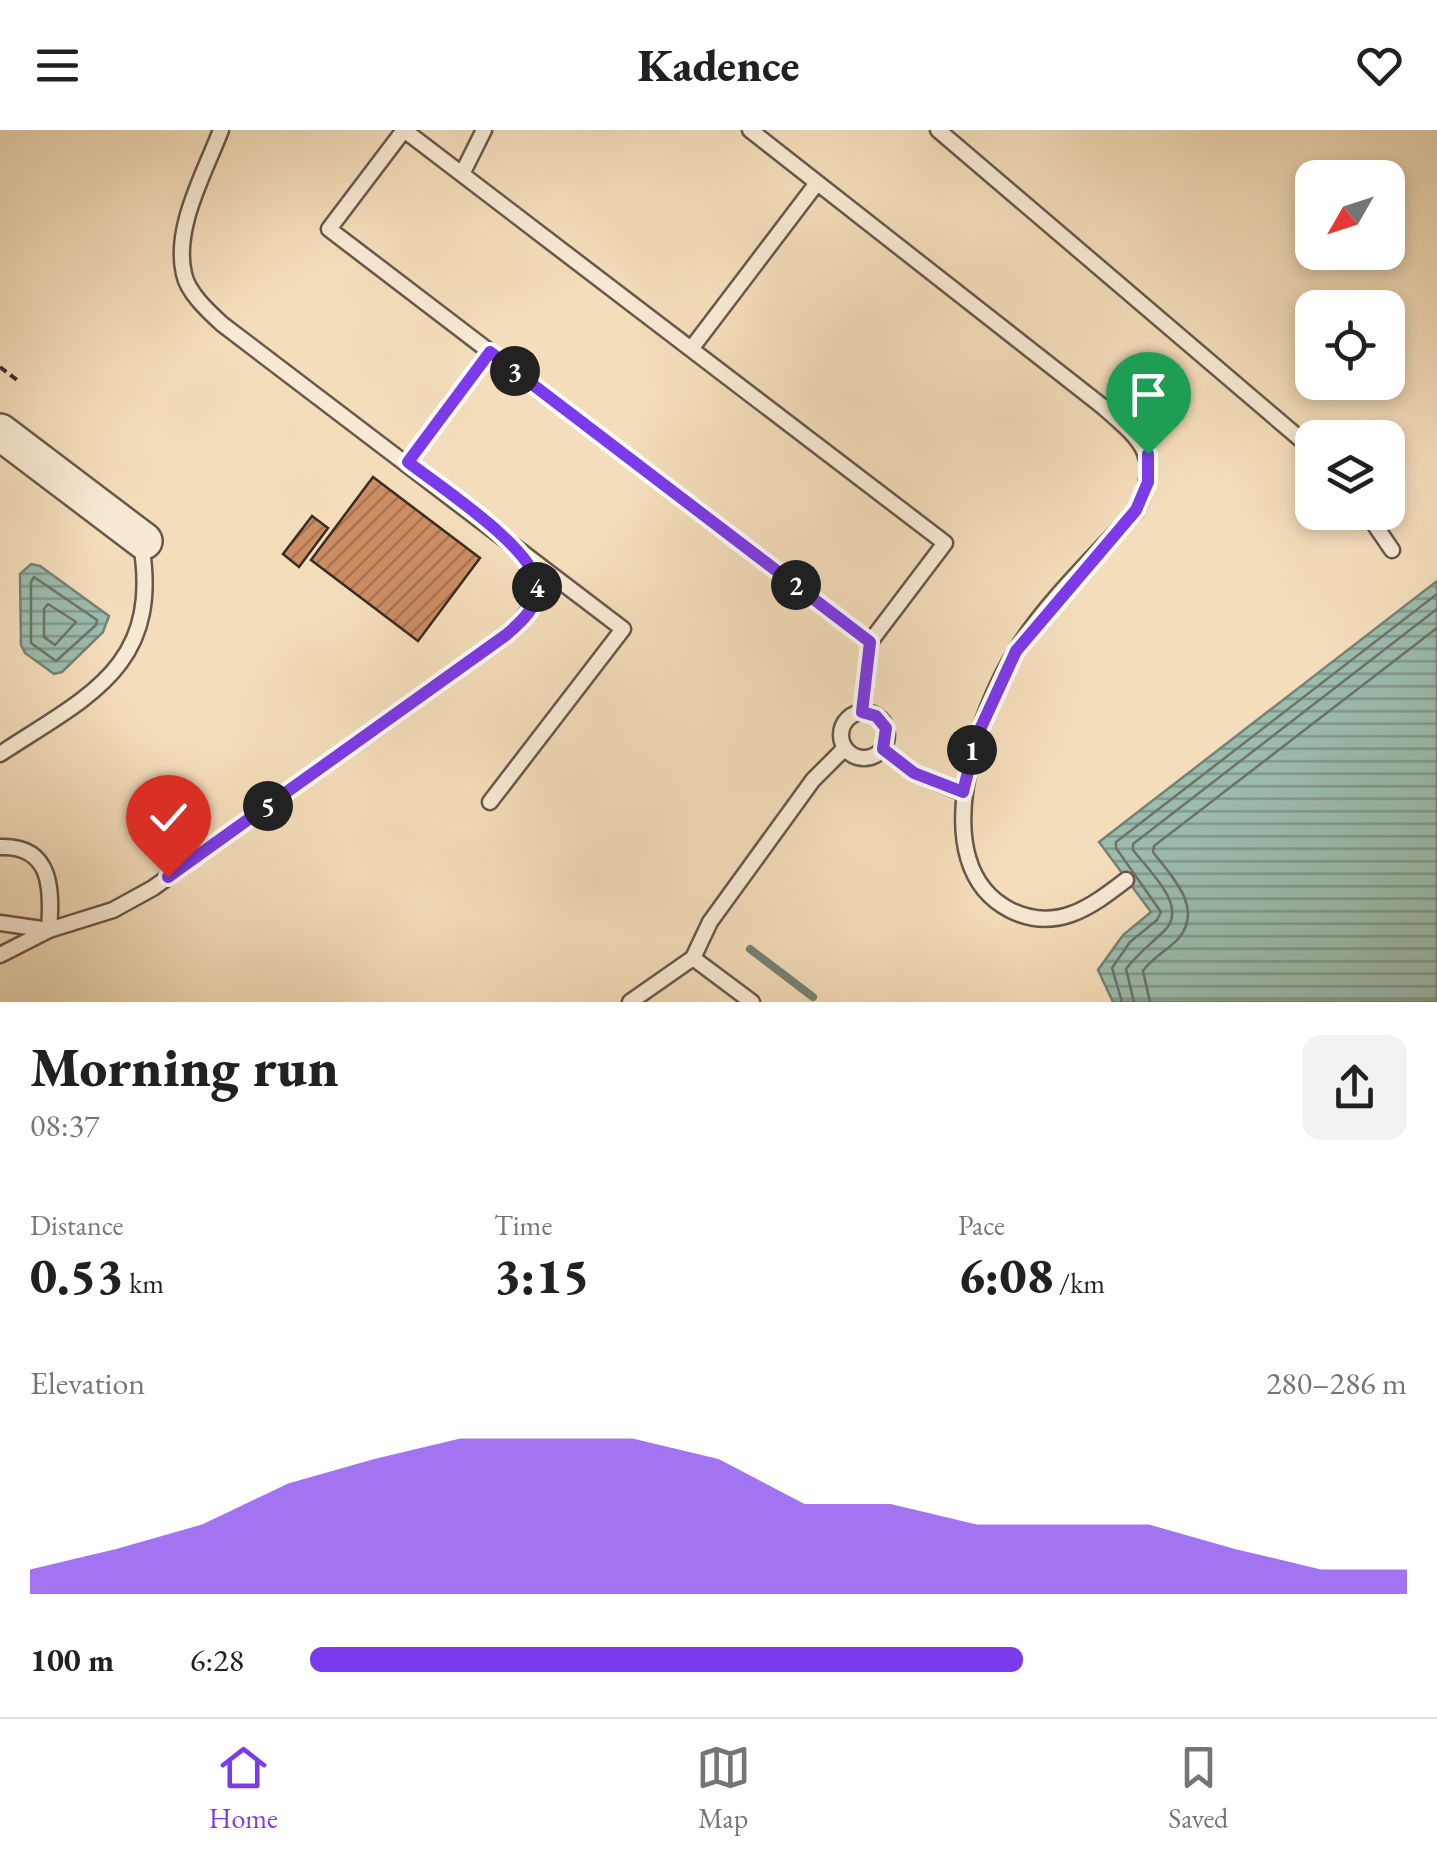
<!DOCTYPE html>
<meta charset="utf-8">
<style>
:root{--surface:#fff;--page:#f2f2f2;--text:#202124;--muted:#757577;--line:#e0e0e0;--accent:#7c3aed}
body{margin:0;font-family:"EB Garamond",serif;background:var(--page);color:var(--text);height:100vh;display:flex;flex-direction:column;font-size:38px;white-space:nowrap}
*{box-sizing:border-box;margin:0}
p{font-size:32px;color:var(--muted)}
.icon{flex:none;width:55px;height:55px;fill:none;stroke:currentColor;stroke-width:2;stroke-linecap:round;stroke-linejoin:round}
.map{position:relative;height:872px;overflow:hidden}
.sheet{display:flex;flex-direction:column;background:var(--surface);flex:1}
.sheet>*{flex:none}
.needle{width:65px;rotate:231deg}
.tools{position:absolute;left:1295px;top:30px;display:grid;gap:20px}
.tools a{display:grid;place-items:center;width:110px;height:110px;border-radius:20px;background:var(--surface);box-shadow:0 5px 15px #0003;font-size:50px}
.pin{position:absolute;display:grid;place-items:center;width:85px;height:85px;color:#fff;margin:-102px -42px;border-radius:50% 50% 50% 0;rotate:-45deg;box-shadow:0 0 10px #0007}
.pin .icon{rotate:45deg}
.km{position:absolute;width:50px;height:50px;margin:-25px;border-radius:50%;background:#222;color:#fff;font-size:28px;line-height:50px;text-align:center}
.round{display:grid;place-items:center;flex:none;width:105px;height:105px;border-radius:20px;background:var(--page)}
.head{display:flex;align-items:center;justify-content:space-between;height:170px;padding:0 30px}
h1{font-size:55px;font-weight:800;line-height:75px}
.stats{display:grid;grid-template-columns:repeat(3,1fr);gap:15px;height:170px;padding:10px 30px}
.stats div{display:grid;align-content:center}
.stats b{font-size:50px;font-weight:800}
.stats small{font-size:28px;font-weight:400}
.stats p{font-size:28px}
.chart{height:280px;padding:20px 30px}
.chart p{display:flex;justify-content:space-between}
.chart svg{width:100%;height:180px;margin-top:10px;fill:var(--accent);opacity:.7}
ul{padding:0 30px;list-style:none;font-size:32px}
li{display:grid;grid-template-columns:160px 120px 1fr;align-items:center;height:75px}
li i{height:25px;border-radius:12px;background:var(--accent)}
header{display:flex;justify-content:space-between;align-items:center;height:130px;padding:0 30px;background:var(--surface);font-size:45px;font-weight:800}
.dock{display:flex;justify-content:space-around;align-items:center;height:140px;border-top:2px solid var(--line);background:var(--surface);font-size:28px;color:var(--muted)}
.dock a{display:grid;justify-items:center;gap:5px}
.dock .active{color:var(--accent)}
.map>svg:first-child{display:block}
.water{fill:url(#water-rules);stroke:#758276;stroke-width:2.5}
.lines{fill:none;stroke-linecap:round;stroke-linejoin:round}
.shore{stroke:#6b7468;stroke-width:2.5}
.stream{stroke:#758276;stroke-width:8}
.building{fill:url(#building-hatch);stroke:#3a2c24;stroke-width:2.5}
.service-casing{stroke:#68584a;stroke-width:19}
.tertiary-casing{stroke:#68584a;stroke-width:40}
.path{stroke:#3a2c24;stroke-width:4;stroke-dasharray:8 5;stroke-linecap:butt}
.service{stroke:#f8e9d3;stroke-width:14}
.tertiary{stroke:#f8e9d3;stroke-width:35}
.route-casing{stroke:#fff;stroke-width:20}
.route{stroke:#7c3aed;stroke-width:12}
</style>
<header><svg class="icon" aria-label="menu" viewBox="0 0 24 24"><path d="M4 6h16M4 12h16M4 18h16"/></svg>Kadence<svg class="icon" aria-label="heart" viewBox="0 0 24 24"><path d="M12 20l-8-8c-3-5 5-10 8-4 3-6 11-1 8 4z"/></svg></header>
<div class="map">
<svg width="1437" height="872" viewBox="0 0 1437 872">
<defs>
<pattern id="water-rules" width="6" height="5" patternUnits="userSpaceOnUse" patternTransform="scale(2.5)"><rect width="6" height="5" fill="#9cbcad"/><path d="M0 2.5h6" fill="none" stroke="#80998d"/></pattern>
<pattern id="building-hatch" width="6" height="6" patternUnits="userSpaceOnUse" patternTransform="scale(2.5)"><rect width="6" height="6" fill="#cc8d63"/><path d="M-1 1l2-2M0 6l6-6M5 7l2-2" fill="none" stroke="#a77351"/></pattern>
</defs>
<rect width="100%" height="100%" fill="#f4ddbb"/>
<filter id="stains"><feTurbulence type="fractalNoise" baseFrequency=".002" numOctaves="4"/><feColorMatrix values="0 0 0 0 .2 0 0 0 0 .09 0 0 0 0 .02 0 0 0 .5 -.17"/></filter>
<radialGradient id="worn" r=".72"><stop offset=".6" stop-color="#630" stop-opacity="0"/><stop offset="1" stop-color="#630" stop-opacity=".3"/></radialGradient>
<path class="water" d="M31,434L40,436L109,486L103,502L62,542L54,544L25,523L21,515L20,444Z
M1437,451V872H1113L1098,840L1123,805L1151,782L1099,712Z"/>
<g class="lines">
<path class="shore" d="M34,447L97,490L96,495L56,531L31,513V452Z
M48,474L76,492L55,515L44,507V479Z
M1122,872L1112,838L1130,812L1157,790L1161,782L1116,718V712L1437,464
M1134,872L1126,839C1138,823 1151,814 1165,800C1189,776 1147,739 1133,720V714L1437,479
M1150,872L1143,841C1153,827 1168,820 1179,808C1204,777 1171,746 1153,722L1154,716L1437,498"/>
<path class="stream" d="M750,819L813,867"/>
</g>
<path class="building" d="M373,347L480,428L418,511L311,430Z
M312,386L328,398L299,437L283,424Z"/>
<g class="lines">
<g class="service-casing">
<path id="service" d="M221,0C205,42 173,98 184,144C188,163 208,181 222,194L623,499L490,672
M750,0L1102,276C1142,311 1163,326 1136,381C1097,424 1048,470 1017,519C978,582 922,735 1010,780C1056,803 1091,777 1126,750
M938,0L1312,319
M462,44L484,0
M691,219L817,53
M408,332L490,222
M1366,382L1392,420
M862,582L870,512L945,413L404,0L329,99L870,512
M841 605a23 23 0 1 1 46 0a23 23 0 1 1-46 0Z
M883,619L914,643L963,663
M0,624C88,566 162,537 141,414
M0,717C53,715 52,761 49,800
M0,793L49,800
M0,825L49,800L113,780L153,758L506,505C533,483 547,458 525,427
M630,872L693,828
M752,872L693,828L710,792L813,650L845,618"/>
</g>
<g class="tertiary-casing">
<path id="tertiary" d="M0,302L144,411"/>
</g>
<path class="path" d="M0,237L17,250"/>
<use href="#service" class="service"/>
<use href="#tertiary" class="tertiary"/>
</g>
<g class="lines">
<g class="route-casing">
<path id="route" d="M168,747L506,505C521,492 540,476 537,454C532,417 439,356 408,332L490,222L870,512L862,582L876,586L886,598L883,619L914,643L963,662L977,606L1016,521L1136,380L1148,352V324"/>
</g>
<use href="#route" class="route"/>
</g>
<rect width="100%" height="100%" filter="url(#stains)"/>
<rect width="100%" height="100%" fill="url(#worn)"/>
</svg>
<div class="tools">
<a><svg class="needle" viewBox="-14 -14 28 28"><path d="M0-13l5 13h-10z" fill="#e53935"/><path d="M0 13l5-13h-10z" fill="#757577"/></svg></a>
<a><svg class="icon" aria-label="locate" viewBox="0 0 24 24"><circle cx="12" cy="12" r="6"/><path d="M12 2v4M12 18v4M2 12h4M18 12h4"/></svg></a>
<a><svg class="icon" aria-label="layers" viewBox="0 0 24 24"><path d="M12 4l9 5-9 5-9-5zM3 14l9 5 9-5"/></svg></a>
</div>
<div class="pin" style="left:1148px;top:324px;background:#1e9e55"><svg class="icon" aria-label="arrive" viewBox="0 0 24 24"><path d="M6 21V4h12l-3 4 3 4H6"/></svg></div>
<div class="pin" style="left:168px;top:747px;background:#d93025"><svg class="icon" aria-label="check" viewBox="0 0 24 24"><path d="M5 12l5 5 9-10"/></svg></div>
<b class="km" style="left:972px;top:620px">1</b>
<b class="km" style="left:796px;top:455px">2</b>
<b class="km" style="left:515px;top:241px">3</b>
<b class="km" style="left:537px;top:457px">4</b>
<b class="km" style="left:268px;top:676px">5</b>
</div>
<section class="sheet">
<div class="head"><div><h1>Morning run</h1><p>08:37</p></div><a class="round"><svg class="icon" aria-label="share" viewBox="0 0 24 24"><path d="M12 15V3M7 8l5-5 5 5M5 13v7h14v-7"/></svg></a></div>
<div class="stats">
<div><p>Distance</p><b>0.53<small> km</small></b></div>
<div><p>Time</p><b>3:15</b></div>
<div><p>Pace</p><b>6:08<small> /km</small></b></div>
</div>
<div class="chart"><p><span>Elevation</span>280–286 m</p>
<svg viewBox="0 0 160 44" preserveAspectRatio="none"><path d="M0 44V38L10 33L20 27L30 17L40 11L50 6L60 6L70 6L80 11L90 22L100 22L110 27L120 27L130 27L140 33L150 38L160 38V44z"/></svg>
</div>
<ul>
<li><b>100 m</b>6:28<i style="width:65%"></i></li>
</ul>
</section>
<nav class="dock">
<a class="active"><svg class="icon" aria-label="home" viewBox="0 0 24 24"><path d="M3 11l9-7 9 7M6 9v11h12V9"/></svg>Home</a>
<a><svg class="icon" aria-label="map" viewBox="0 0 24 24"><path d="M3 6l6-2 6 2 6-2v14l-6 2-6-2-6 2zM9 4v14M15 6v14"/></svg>Map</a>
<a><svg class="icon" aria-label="saved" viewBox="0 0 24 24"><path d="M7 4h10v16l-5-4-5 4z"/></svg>Saved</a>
</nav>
